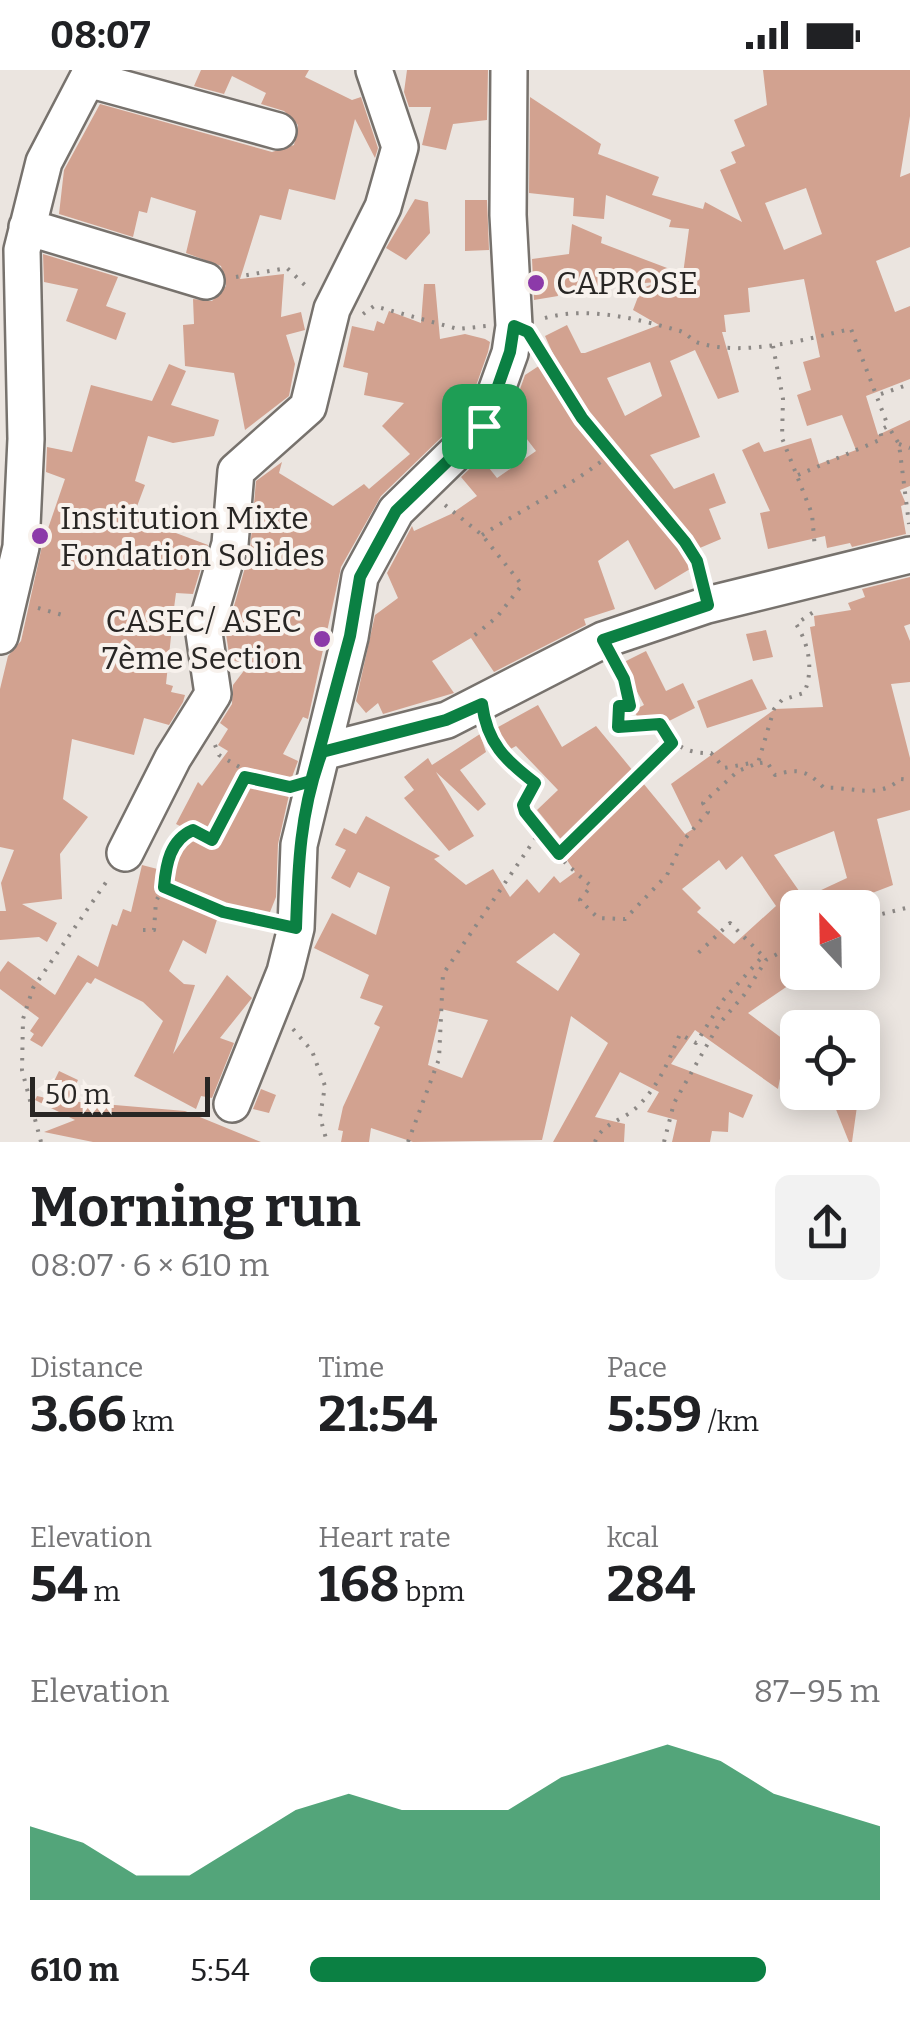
<!DOCTYPE html>
<meta charset="utf-8">
<style>
:root{--surface:#fff;--page:#f2f2f2;--text:#202124;--muted:#757577;--accent:#0b8043}
body{margin:0;font-family:Bitter,serif;background:var(--page);color:var(--text);height:100vh;display:flex;flex-direction:column;font-size:38px;white-space:nowrap}
*{box-sizing:border-box;margin:0}
p{font-size:32px;color:var(--muted)}
.icon{flex:none;width:55px;height:55px;fill:none;stroke:currentColor;stroke-width:2;stroke-linecap:round;stroke-linejoin:round}
.map{position:relative;height:1072px;overflow:hidden}
.drawer{display:flex;flex-direction:column;background:var(--surface);flex:1}
.drawer>*{flex:none}
.needle{width:65px;rotate:338deg}
.fabs{position:absolute;left:780px;top:820px;display:grid;gap:20px}
.fabs a{display:grid;place-items:center;width:100px;height:100px;border-radius:15px;background:var(--surface);box-shadow:0 5px 25px #0003;font-size:50px}
.scale{position:absolute;left:30px;bottom:25px;width:180px;box-sizing:border-box;padding-left:10px;border:5px solid #282624;border-top:0;font-size:28px;line-height:35px;white-space:nowrap;color:#282624;-webkit-text-stroke:8px #f8f2ed;paint-order:stroke}
.pin{position:absolute;display:grid;place-items:center;width:85px;height:85px;color:#fff;margin:-42px;border-radius:20px;box-shadow:0 5px 15px #0006}
.round{display:grid;place-items:center;flex:none;width:105px;height:105px;border-radius:15px;background:var(--page)}
.headline{display:flex;align-items:center;justify-content:space-between;height:170px;padding:0 30px}
h1{font-size:55px;font-weight:700;line-height:75px}
.figures{display:grid;grid-template-columns:repeat(3,1fr);gap:15px;height:170px;padding:10px 30px}
.figures div{display:grid;align-content:center}
.figures b{font-size:50px;font-weight:700}
.figures small{font-size:28px;font-weight:400}
.figures p{font-size:28px}
.chart{height:280px;padding:20px 30px}
.chart p{display:flex;justify-content:space-between}
.chart svg{width:100%;height:180px;margin-top:10px;fill:var(--accent);opacity:.7}
ul{padding:0 30px;list-style:none;font-size:32px}
li{display:grid;grid-template-columns:160px 120px 1fr;align-items:center;height:75px}
li i{height:25px;border-radius:12px;background:var(--accent)}
.status{display:flex;justify-content:space-between;align-items:center;height:70px;padding:0 50px;background:var(--surface);direction:ltr}
.status svg{height:28px;fill:currentColor}
.map>svg:first-child{display:block}
.building{fill:#d2a290;fill-rule:evenodd}
.lines{fill:none;stroke-linecap:round;stroke-linejoin:round}
.minor-casing{stroke:#77726d;stroke-width:40}
.path{stroke:#8c8885;stroke-width:4;stroke-dasharray:2.5 8;stroke-linecap:butt}
.minor{stroke:#fff;stroke-width:35}
.route-casing{stroke:#fff;stroke-width:20}
.route{stroke:#0b8043;stroke-width:12}
.poi-dot{fill:#8c3aa9;stroke:#f8f2ed;stroke-width:4}
.labels{text-anchor:middle;stroke-width:8;stroke-linejoin:round;paint-order:stroke}
.poi-label{font-size:32px;fill:#282624;stroke:#f8f2ed;text-anchor:start}
</style>
<div class="status"><b>08:07</b><svg viewBox="0 0 49 12"><path d="M0 12V9h3v3zM5 12V6h3v6zM10 12V3h3v9zM15 12V0h3v12zM26 1h20v11H26zM47 4h2v5h-2z"/></svg></div>
<div class="map">
<svg width="910" height="1072" viewBox="0 0 910 1072">
<rect width="100%" height="100%" fill="#ebe5e0"/>
<path class="building" d="M201,0H309L305,7L352,30L361,27L378,78L375,88L355,49L335,130L289,119L281,150L260,145L240,209L284,204L281,247L301,242L305,260L286,265L295,294L289,326L245,360L234,303L185,296L183,255L194,254L193,229L212,231L226,216L221,196L186,183L196,141L151,127L147,143L139,141L133,167L59,144L64,100L100,34L272,82L294,75L298,55L284,41L261,34L266,23L232,6L224,24L194,16Z
M407,0H488L487,50L453,54L446,80L422,75L431,37H409L404,22Z
M763,0H910V46L900,107L910,103V177L876,191L895,242L910,236V309L866,326L878,365L910,350V416L900,420L906,434L901,436L906,464L852,477L850,473L827,478L825,466L768,479L760,443L770,441L742,380L759,372L764,382L811,368L819,394L856,380L842,345L807,356L797,325L811,320L803,292L820,287L804,209L748,218L750,242L724,245L726,262H722L739,322L718,329L695,280L670,291L700,367L650,385L674,419L714,403L726,433L709,439L721,469L688,483L695,496L655,520L628,470L598,491L615,539L584,549L586,555L494,602L471,568L432,591L454,623L383,644L378,633L366,643L356,631L375,545L398,528L387,503L412,456L414,461L451,444L477,426L461,407L481,388L497,408L536,381L510,347L525,305L554,286L545,266L567,255L581,283H585L659,255L633,240L641,219L657,212L557,220L558,226L534,230L532,189L569,184L572,154L602,167L601,173L683,204L689,159L669,157L671,150L606,125L604,149L573,146L574,128L529,123L530,27L601,74L598,84L659,107L652,125L703,139L705,132L742,152L720,100L736,93L731,82L745,76L734,50L767,35ZM806,118L822,164L784,180L765,133ZM650,292L662,326L625,346L607,308Z
M415,129L428,132L430,163L406,190L386,178Z
M465,130H487L489,180L465,181Z
M43,184L118,207L106,236L126,243L116,270L66,251L78,219L44,212Z
M424,214H435L440,269L465,264L485,269L490,272L488,282L472,327L450,354L453,356L381,426L341,497L308,649L303,647L283,684L298,691L286,723L289,725L278,774L276,827L268,847L222,834L206,884L183,870L169,901L184,914L195,915L173,984L227,905L252,928L220,968L234,973L212,1028L201,1026L196,1039L134,1006L163,951L143,932L95,908L91,914L87,912L42,977L30,970L34,964L30,961L39,948L0,919V902L8,891L55,925L78,885L98,897L112,854L117,856L123,839L131,842L142,795L165,801L188,760L176,754L198,712L202,716L228,681L218,675L228,659L220,653L232,634L233,615L249,594L230,590L226,564L250,480L256,411L282,392L279,403L333,436L364,414L369,419L410,384L382,356L404,333L364,325L368,303L343,297L352,256L374,261L377,251L384,254L389,241L421,253Z
M169,294L186,301L171,335L219,350L214,366L173,373L148,366L135,411L145,415L133,447L208,475L193,524L176,523L174,538L166,614L173,616L171,622L185,625L183,632L169,655L144,648L134,685L72,669L63,729L88,747L60,784L62,829L22,834L57,853L47,872L39,867L0,870V841H6L1,813L14,780L0,777V619L8,586L21,571L42,476L65,409L46,402L47,377L72,382L91,315L152,331Z
M910,507V554L904,556L910,571V612L891,614L910,688V740L877,749L893,815L854,830L857,838H791L798,844V909L748,943L787,972L778,1019L695,960L671,994L753,1025L743,1048L729,1042L728,1062L712,1061L710,1072H672L677,1050L647,1042L659,1022L620,1002L595,1047L625,1054L624,1072H553L608,973L571,946L542,1070L413,1072L371,1058L369,1072H341L343,1061L338,1060L343,1037L380,957L374,954L383,936L360,928L369,905L314,878L332,843L376,865L390,817L358,802L350,818L331,808L346,780L335,775L344,758L356,764L366,746L440,786L434,789L466,815L493,799L510,827L527,809L539,823L554,806L560,813L575,802L567,790L573,784L537,740L558,720L516,676L502,684L489,662L538,635L562,677L596,656L685,764L693,759L671,714L775,639L823,637L810,557L815,556L814,546L851,540L848,533L865,527L862,519ZM834,761L847,808L804,828L774,785ZM742,786L776,836L734,874L697,842L701,838L682,819L719,790L726,800ZM554,863L580,884L558,921L516,892ZM441,939L488,950L462,1008L428,995Z
M766,560L773,587L753,591L746,564Z
M646,581L666,621L683,613L695,638L645,663L634,640L644,635L622,593Z
M752,609L767,639L707,658L697,631Z
M480,664L486,682L460,700L486,734L478,741L436,702L474,766L449,781L404,728L414,720L404,707L428,688L432,695Z
M59,1001L78,1010L68,1031L185,1041L261,1072H93L44,1062L75,1050L35,1030L37,1026L46,1028Z
M261,1019L276,1025L269,1043L253,1039Z
M829,1022H859L852,1072H849Z"/>
<g class="lines">
<g class="minor-casing">
<path id="minor" d="M88,9L278,61
M27,157L206,211
M0,566L21,477L26,369L22,180L44,92L92,0
M322,682L447,650L603,570L707,535L910,485
M125,783L173,688L213,624L204,563L230,474L236,401L308,337L332,239L383,137L400,77L374,0
M232,1034L285,902L296,858L299,775L350,567L360,507L396,441L484,355L510,283L514,256L508,145L509,0"/>
</g>
<path class="path" d="M236,207L287,198L308,218
M363,244L374,236L458,259L486,256
M545,248C588,236 638,249 680,261C687,263 692,271 699,273C745,287 806,269 851,259L888,356
M773,276L783,329L782,368L812,444L815,479
M541,283L582,348L613,382
M881,324L910,314
M899,374L910,378
M798,405L882,369L880,360L888,356L899,374L909,454
M445,435L482,465L522,515L497,547L470,569
M482,465C526,437 573,416 613,382L685,472L701,508
M38,538L66,546
M617,596L630,636H619L618,657L660,654C672,674 685,684 711,683L724,698L751,693
M486,661L502,688L535,713L523,735C535,767 566,794 591,816L580,830L598,848L625,849L667,805L683,771L708,742L703,733L738,701L758,693L774,639L782,630L804,623C814,601 809,574 796,554L815,541L814,537
M215,675L219,685L243,699L245,707L282,716
M760,693L767,692L775,705C798,698 807,700 824,718C851,716 879,730 900,709L910,710
M559,783L672,673
M164,817C166,793 170,770 193,761L211,769L245,707
M862,849L910,837
M143,860H154L156,831L164,817L223,842L268,850
M293,959L312,981L325,1016L320,1047L327,1072
M41,1072L22,1000L23,949L33,918L109,808
M408,1072L439,989L443,904L539,763
M595,1072C601,1054 623,1050 636,1038C659,1016 668,992 680,964L696,973L724,929L763,886L730,853L694,887
M664,1072L674,1033L719,954L744,925L766,890L798,873"/>
<use href="#minor" class="minor"/>
</g>
<g class="lines">
<g class="route-casing">
<path id="route" d="M484,356L396,441L360,507L350,566L311,711L290,717L245,707L212,770L193,760C170,770 166,794 164,817L223,842L296,858C298,797 300,740 322,682L446,650L482,634C487,673 505,690 535,713L523,735L525,742L559,784L672,673L660,654L618,657L619,636H630L624,609L603,570L708,535L697,491L685,472L582,348L528,262L514,256L510,282L484,356"/>
</g>
<use href="#route" class="route"/>
</g>
<g class="poi-dot">
<circle cx="536" cy="213" r="10"/>
<circle cx="40" cy="466" r="10"/>
<circle cx="322" cy="569" r="10"/>
</g>
<g class="labels">
<g class="poi-label">
<text x="556" y="224">CAPROSE</text>
<text x="60" y="459">Institution Mixte<tspan x="60" dy="37">Fondation Solides</tspan></text>
<text x="302" y="562" text-anchor="end">CASEC/ ASEC<tspan x="302" dy="37">7ème Section</tspan></text>
</g>
</g>
</svg>
<div class="fabs">
<a><svg class="needle" viewBox="-14 -14 28 28"><path d="M0-13l5 13h-10z" fill="#e53935"/><path d="M0 13l5-13h-10z" fill="#757577"/></svg></a>
<a><svg class="icon" aria-label="locate" viewBox="0 0 24 24"><circle cx="12" cy="12" r="6"/><path d="M12 2v4M12 18v4M2 12h4M18 12h4"/></svg></a>
</div>
<div class="scale">50 m</div>
<div class="pin" style="left:484px;top:356px;background:#1e9e55"><svg class="icon" aria-label="arrive" viewBox="0 0 24 24"><path d="M6 21V4h12l-3 4 3 4H6"/></svg></div>
</div>
<section class="drawer">
<div class="headline"><div><h1>Morning run</h1><p>08:07 · 6 × 610 m</p></div><a class="round"><svg class="icon" aria-label="share" viewBox="0 0 24 24"><path d="M12 15V3M7 8l5-5 5 5M5 13v7h14v-7"/></svg></a></div>
<div class="figures">
<div><p>Distance</p><b>3.66<small> km</small></b></div>
<div><p>Time</p><b>21:54</b></div>
<div><p>Pace</p><b>5:59<small> /km</small></b></div>
</div>
<div class="figures">
<div><p>Elevation</p><b>54<small> m</small></b></div>
<div><p>Heart rate</p><b>168<small> bpm</small></b></div>
<div><p>kcal</p><b>284</b></div>
</div>
<div class="chart"><p><span>Elevation</span>87–95 m</p>
<svg viewBox="0 0 160 44" preserveAspectRatio="none"><path d="M0 44V26L10 30L20 38L30 38L40 30L50 22L60 18L70 22L80 22L90 22L100 14L110 10L120 6L130 10L140 18L150 22L160 26V44z"/></svg>
</div>
<ul>
<li><b>610 m</b>5:54<i style="width:80%"></i></li>
</ul>
</section>
